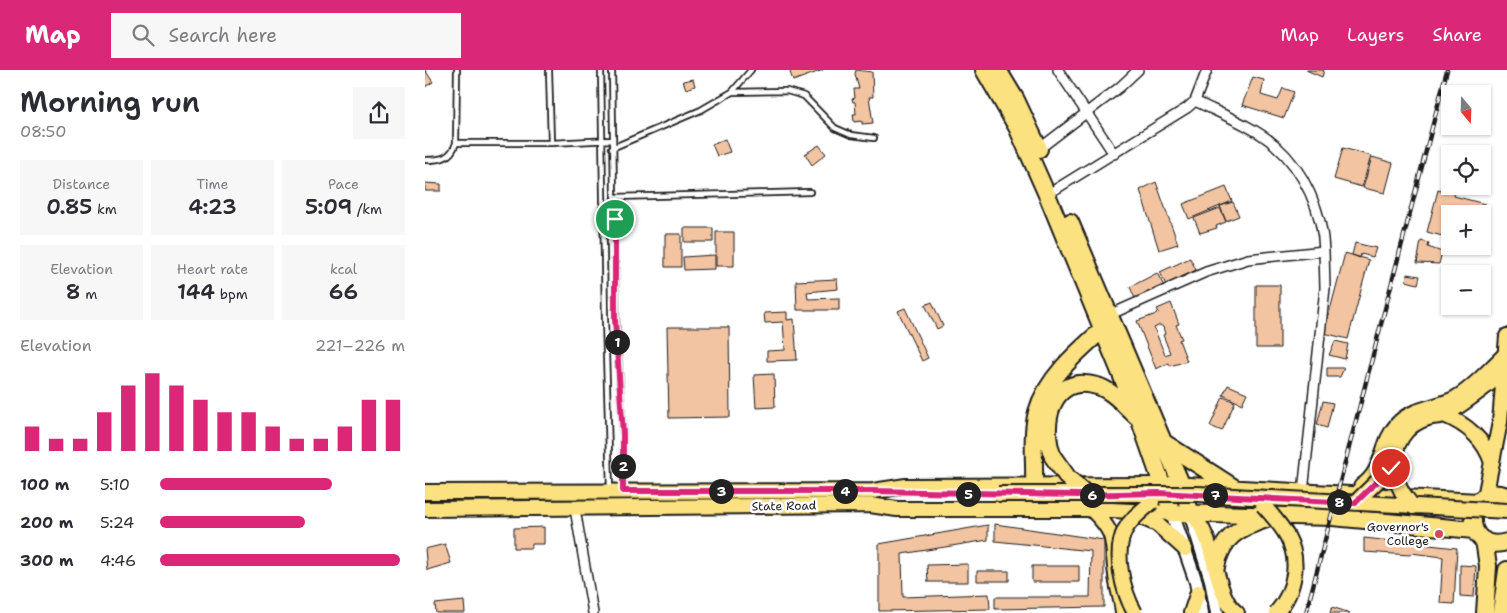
<!DOCTYPE html>
<meta charset="utf-8">
<style>
:root{--surface:#fff;--page:#f7f7f7;--text:#2b2b33;--muted:#7c7c81;--accent:#db2777}
body{margin:0;font-family:"Shantell Sans",sans-serif;background:var(--page);color:var(--text);height:100vh;display:flex;flex-direction:column;font-size:19px;white-space:nowrap}
*{box-sizing:border-box;margin:0}
p{font-size:16px;color:var(--muted)}
.icon{flex:none;width:28px;height:28px;fill:none;stroke:currentColor;stroke-width:2;stroke-linecap:round;stroke-linejoin:round}
.map{position:relative;flex:1;overflow:hidden}
.sheet{display:flex;flex-direction:column;background:var(--surface);width:425px}
.sheet>*{flex:none}
.needle{width:32px;rotate:161deg}
.tools{position:absolute;left:1016px;top:15px;display:grid;gap:10px}
.tools a{display:grid;place-items:center;width:50px;height:50px;border-radius:0px;background:var(--surface);box-shadow:0 1px 4px #0004;font-size:25px}
.pin{position:absolute;display:grid;place-items:center;width:42px;height:42px;color:#fff;margin:-21px;border:2px solid #fff;border-radius:50%;box-shadow:0 1px 5px #0007}
.km{position:absolute;width:25px;height:25px;margin:-12px;border-radius:50%;background:#222;color:#fff;font-size:14px;line-height:25px;text-align:center}
.round{display:grid;place-items:center;flex:none;width:52px;height:52px;border-radius:0px;background:var(--page)}
.summary{display:flex;align-items:center;justify-content:space-between;height:85px;padding:0 20px}
h1{font-size:28px;font-weight:600;line-height:38px}
.stats{display:grid;grid-template-columns:repeat(3,1fr);gap:8px;height:85px;padding:5px 20px}
.stats div{display:grid;align-content:center;border-radius:0px;background:var(--page);text-align:center}
.stats b{font-size:21px;font-weight:600}
.stats small{font-size:14px;font-weight:400}
.stats p{font-size:14px}
.chart{height:140px;padding:10px 20px}
.chart p{display:flex;justify-content:space-between}
.chart svg{width:100%;height:90px;margin-top:5px;stroke:var(--accent);stroke-width:6}
ul{padding:0 20px;list-style:none;font-size:16px}
li{display:grid;grid-template-columns:80px 60px 1fr;align-items:center;height:38px}
li i{height:12px;border-radius:6px;background:var(--accent)}
header{display:flex;align-items:center;gap:30px;box-sizing:border-box;height:70px;padding:0 25px;background:var(--accent);color:#fff}
header strong{font-size:24px}
nav{display:flex;gap:28px;margin-inline-start:auto;font-size:18px}
.search{width:350px;height:45px;background:var(--page);display:flex;align-items:center;gap:12px;box-sizing:border-box;padding:0 18px;border-radius:0px;color:var(--muted);font-size:19px}
main{display:flex;flex:1;min-height:0}
.map>svg:first-child{display:block}
.building{fill:#f3c4a2;stroke:#1c1c1c;fill-rule:evenodd}
.lines{fill:none;stroke-linecap:round;stroke-linejoin:round}
.lane-casing{stroke:#1c1c1c;stroke-width:8}
.street-casing{stroke:#1c1c1c;stroke-width:12}
.secondary-casing{stroke:#1c1c1c;stroke-width:16}
.primary-casing{stroke:#1c1c1c;stroke-width:18}
.highway-casing{stroke:#1c1c1c;stroke-width:20}
.lane{stroke:#fff;stroke-width:4.5}
.street{stroke:#fff;stroke-width:9}
.secondary{stroke:#fff;stroke-width:12}
.primary{stroke:#fbe180;stroke-width:14}
.highway{stroke:#fbe180;stroke-width:16}
.rail-casing{stroke:#1c1c1c;stroke-width:4.5}
.rail{stroke:#fff;stroke-width:2.5;stroke-dasharray:8;stroke-linecap:butt}
.primary-bridge-casing{stroke:#1c1c1c;stroke-width:18;stroke-linecap:butt}
.highway-bridge-casing{stroke:#1c1c1c;stroke-width:20;stroke-linecap:butt}
.primary-bridge{stroke:#fbe180;stroke-width:14}
.highway-bridge{stroke:#fbe180;stroke-width:16}
.route-casing{stroke:#fff;stroke-width:10}
.route{stroke:#db2777;stroke-width:6}
.poi-dot{fill:#d1495b;stroke:#fff;stroke-width:2}
.labels{text-anchor:middle;stroke-width:5;stroke-linejoin:round;paint-order:stroke}
.street-label{font-size:12px;fill:#1c1c1c;stroke:#fff}
.poi-label{font-size:12px;fill:#1c1c1c;stroke:#fff;text-anchor:end}
</style>
<header>
<strong>Map</strong>
<div class="search"><svg class="icon" aria-label="search" viewBox="0 0 24 24"><circle cx="10" cy="10" r="6"/><path d="M15 15l6 6"/></svg>Search here</div>
<nav><a>Map</a><a>Layers</a><a>Share</a></nav>
</header>
<main>
<section class="sheet">
<div class="summary"><div><h1>Morning run</h1><p>08:50</p></div><a class="round"><svg class="icon" aria-label="share" viewBox="0 0 24 24"><path d="M12 15V3M7 8l5-5 5 5M5 13v7h14v-7"/></svg></a></div>
<div class="stats">
<div><p>Distance</p><b>0.85<small> km</small></b></div>
<div><p>Time</p><b>4:23</b></div>
<div><p>Pace</p><b>5:09<small> /km</small></b></div>
</div>
<div class="stats">
<div><p>Elevation</p><b>8<small> m</small></b></div>
<div><p>Heart rate</p><b>144<small> bpm</small></b></div>
<div><p>kcal</p><b>66</b></div>
</div>
<div class="chart"><p><span>Elevation</span>221–226 m</p>
<svg viewBox="0 0 160 44" preserveAspectRatio="none"><path d="M5 44V32M15 44V38M25 44V38M35 44V25M45 44V12M55 44V6M65 44V12M75 44V19M85 44V25M95 44V25M105 44V32M115 44V38M125 44V38M135 44V32M145 44V19M155 44V19"/></svg>
</div>
<ul>
<li><b>100 m</b>5:10<i style="width:70%"></i></li>
<li><b>200 m</b>5:24<i style="width:59%"></i></li>
<li><b>300 m</b>4:46<i style="width:98%"></i></li>
</ul>
</section>
<div class="map">
<svg width="1082" height="543" viewBox="0 0 1082 543">
<rect width="100%" height="100%" fill="#fff"/>
<filter id="ink" filterUnits="userSpaceOnUse"><feTurbulence type="fractalNoise" baseFrequency=".02" numOctaves="2"/><feDisplacementMap in="SourceGraphic" scale="10" xChannelSelector="R" yChannelSelector="G"/><feConvolveMatrix kernelMatrix="1 2 1 2 8 2 1 2 1" color-interpolation-filters="sRGB"/></filter>
<g filter="url(#ink)">
<path class="building" d="M0,0L8,12L0,17Z
M367,0H398L368,11L365,2Z
M431,0L447,2L448,27H444L448,53L437,54V51L429,52L428,44H431L430,32H428L427,29L430,28L429,19H434L430,4Z
M881,0H899L897,7Z
M828,7L839,10L836,25L853,30L858,18L869,22L859,48L817,35Z
M268,9L270,16L261,19L258,11Z
M300,69L305,82L292,86L287,74Z
M394,75L401,84L387,95L380,84Z
M918,78L946,86L937,117L909,109Z
M947,87L968,93L960,123L938,118Z
M1024,96L1025,116H1031L1029,126L1060,134L1057,144H1025V168L1002,162L1013,120L1016,121Z
M731,112L753,174L734,180L715,120Z
M0,113L16,114V121H0Z
M801,117L807,131L764,149L758,134Z
M808,132L814,146L801,151L795,136Z
M795,138L801,152L791,156L792,158L775,163L769,148Z
M259,158H288V172H259Z
M291,162H309V196H291Z
M240,164H256V197H240Z
M996,171L1004,173L1003,177L1017,182L1014,194L992,193Z
M930,173L951,178L948,187L936,184L935,188L927,185Z
M920,183L944,190L923,269L899,263Z
M290,185V199L259,200L258,187Z
M765,188L771,200L741,215L735,202Z
M732,203L739,216L711,231L705,217Z
M982,204L995,206L993,214L981,211Z
M412,209L413,219L382,222L383,229L414,228V240H372L371,211Z
M831,215H855V278H831Z
M507,232L518,256L512,259L500,235Z
M746,233L754,254L751,255L757,269L754,270L762,291L745,296L744,293L731,299L712,251L734,243L732,239ZM735,255L738,257L740,264L738,265L745,283L740,285L729,258Z
M480,238L503,288L497,291L473,241Z
M362,242V250L369,249L372,290L342,291V281L360,280L358,252L340,253L339,243Z
M242,257H304L305,347L244,348Z
M910,271L923,274L920,289L904,285Z
M902,298H919L915,307H902Z
M349,304L350,337L331,338L329,305Z
M803,315L822,323L817,334L798,325Z
M798,327L810,332L797,361L785,356Z
M898,331L908,333L902,358L892,355Z
M570,454L679,470V537L570,539V527H665L666,481L570,471Z
M563,455V470L477,484L478,527L564,524L565,539L454,541V474Z
M119,457V474H106V478H89V458Z
M939,468L1032,478L1029,534L1015,533L1018,487L986,483L985,485L939,482Z
M20,474L26,493L2,500L0,479Z
M543,494V512H503L502,495Z
M1035,495L1051,496L1049,527L1035,526Z
M607,496H654V512H607Z
M552,501H584V511H552Z
M39,531L40,543H11L10,534Z
M907,537L925,543H905Z"/>
<g class="lines">
<g class="lane-casing">
<path id="lane" d="M124,0L126,73
M176,0L180,249L185,418
M187,0L191,250L198,364V420
M307,22L362,21L379,26L410,58L426,65L449,68
M31,73H126L187,70
M187,78L276,40L307,22L326,0
M0,90C15,90 26,89 31,73L32,0
M189,127L385,122"/>
</g>
<g class="street-casing">
<path id="street" d="M633,0L689,84
M614,79L695,17L713,0
M631,119L762,38L770,31L782,0
M684,245L781,202L823,189L899,181C898,143 879,100 850,75C828,56 796,44 770,31
M878,422L900,218L899,181
M150,439L168,543"/>
</g>
<g class="secondary-casing">
<path id="secondary" d="M747,443L771,512L777,543
M767,449L786,510L792,543"/>
</g>
<g class="primary-casing">
<path id="primary" d="M1019,345C1041,354 1060,370 1067,393
M966,398C971,375 978,355 1003,348C1009,346 1016,347 1021,344C1042,332 1060,317 1078,303
M0,422L448,421L481,416L739,415
M1060,427L1075,352L1082,266
M0,439L445,435L472,439H666L747,443
M666,439C694,466 686,471 691,505C692,518 697,530 698,543
M766,444C792,466 788,526 812,543
M711,445L732,454L760,479
M766,543L773,522"/>
</g>
<g class="highway-casing">
<path id="highway" d="M559,0L592,57L623,127L714,348L747,443L907,447L1049,460
M573,0L591,30L614,79
M645,152L757,416L766,444
M738,372L808,417
M628,387C615,355 626,302 672,316C687,320 700,336 711,346
M746,415L1053,432
M609,416C610,391 606,366 612,342C621,309 652,282 677,260
M937,417C961,401 956,374 973,355C987,339 1012,339 1031,329C1049,319 1065,300 1080,286
M1082,426C1039,409 1034,486 1082,472
M1059,470L1063,496L1060,543
M791,497C797,466 814,458 842,449
M1076,543L1082,500"/>
</g>
<use href="#lane" class="lane"/>
<use href="#street" class="street"/>
<use href="#secondary" class="secondary"/>
<use href="#primary" class="primary"/>
<use href="#highway" class="highway"/>
<g class="rail-casing">
<path id="rail" d="M881,543L1022,0"/>
</g>
<use href="#rail" class="rail"/>
<g class="primary-bridge-casing">
<path id="primary-bridge" d="M573,424H773L1082,441
M930,433L966,398L977,422L988,437
M838,435C857,456 873,474 869,504C867,519 861,532 851,543
M710,543C698,522 688,483 700,460C706,448 718,440 727,432"/>
</g>
<g class="highway-bridge-casing">
<path id="highway-bridge" d="M628,387L643,408L662,425"/>
</g>
<use href="#primary-bridge" class="primary-bridge"/>
<use href="#highway-bridge" class="highway-bridge"/>
</g>
</g>
<g class="lines" filter="url(#ink)">
<g class="route-casing">
<path id="route" d="M190,149V250L198,364V421H448L653,425L733,423L930,433L966,398"/>
</g>
<use href="#route" class="route"/>
</g>
<circle class="poi-dot" cx="1014" cy="464" r="5"/>
<g class="labels">
<g class="street-label">
<text transform="translate(359 436) rotate(-1)" y="4">State Road</text>
</g>
<g class="poi-label">
<text x="1004" y="461">Governor's<tspan x="1004" dy="14">College</tspan></text>
</g>
</g>
</svg>
<div class="tools">
<a><svg class="needle" viewBox="-14 -14 28 28"><path d="M0-13l5 13h-10z" fill="#e53935"/><path d="M0 13l5-13h-10z" fill="#7c7c81"/></svg></a>
<a><svg class="icon" aria-label="locate" viewBox="0 0 24 24"><circle cx="12" cy="12" r="6"/><path d="M12 2v4M12 18v4M2 12h4M18 12h4"/></svg></a>
<a>+</a>
<a>−</a>
</div>
<div class="pin" style="left:190px;top:149px;background:#1e9e55"><svg class="icon" aria-label="arrive" viewBox="0 0 24 24"><path d="M6 21V4h12l-3 4 3 4H6"/></svg></div>
<div class="pin" style="left:966px;top:398px;background:#d93025"><svg class="icon" aria-label="check" viewBox="0 0 24 24"><path d="M5 12l5 5 9-10"/></svg></div>
<b class="km" style="left:192px;top:272px">1</b>
<b class="km" style="left:198px;top:396px">2</b>
<b class="km" style="left:296px;top:421px">3</b>
<b class="km" style="left:420px;top:421px">4</b>
<b class="km" style="left:543px;top:424px">5</b>
<b class="km" style="left:667px;top:425px">6</b>
<b class="km" style="left:790px;top:425px">7</b>
<b class="km" style="left:914px;top:432px">8</b>
</div>
</main>
